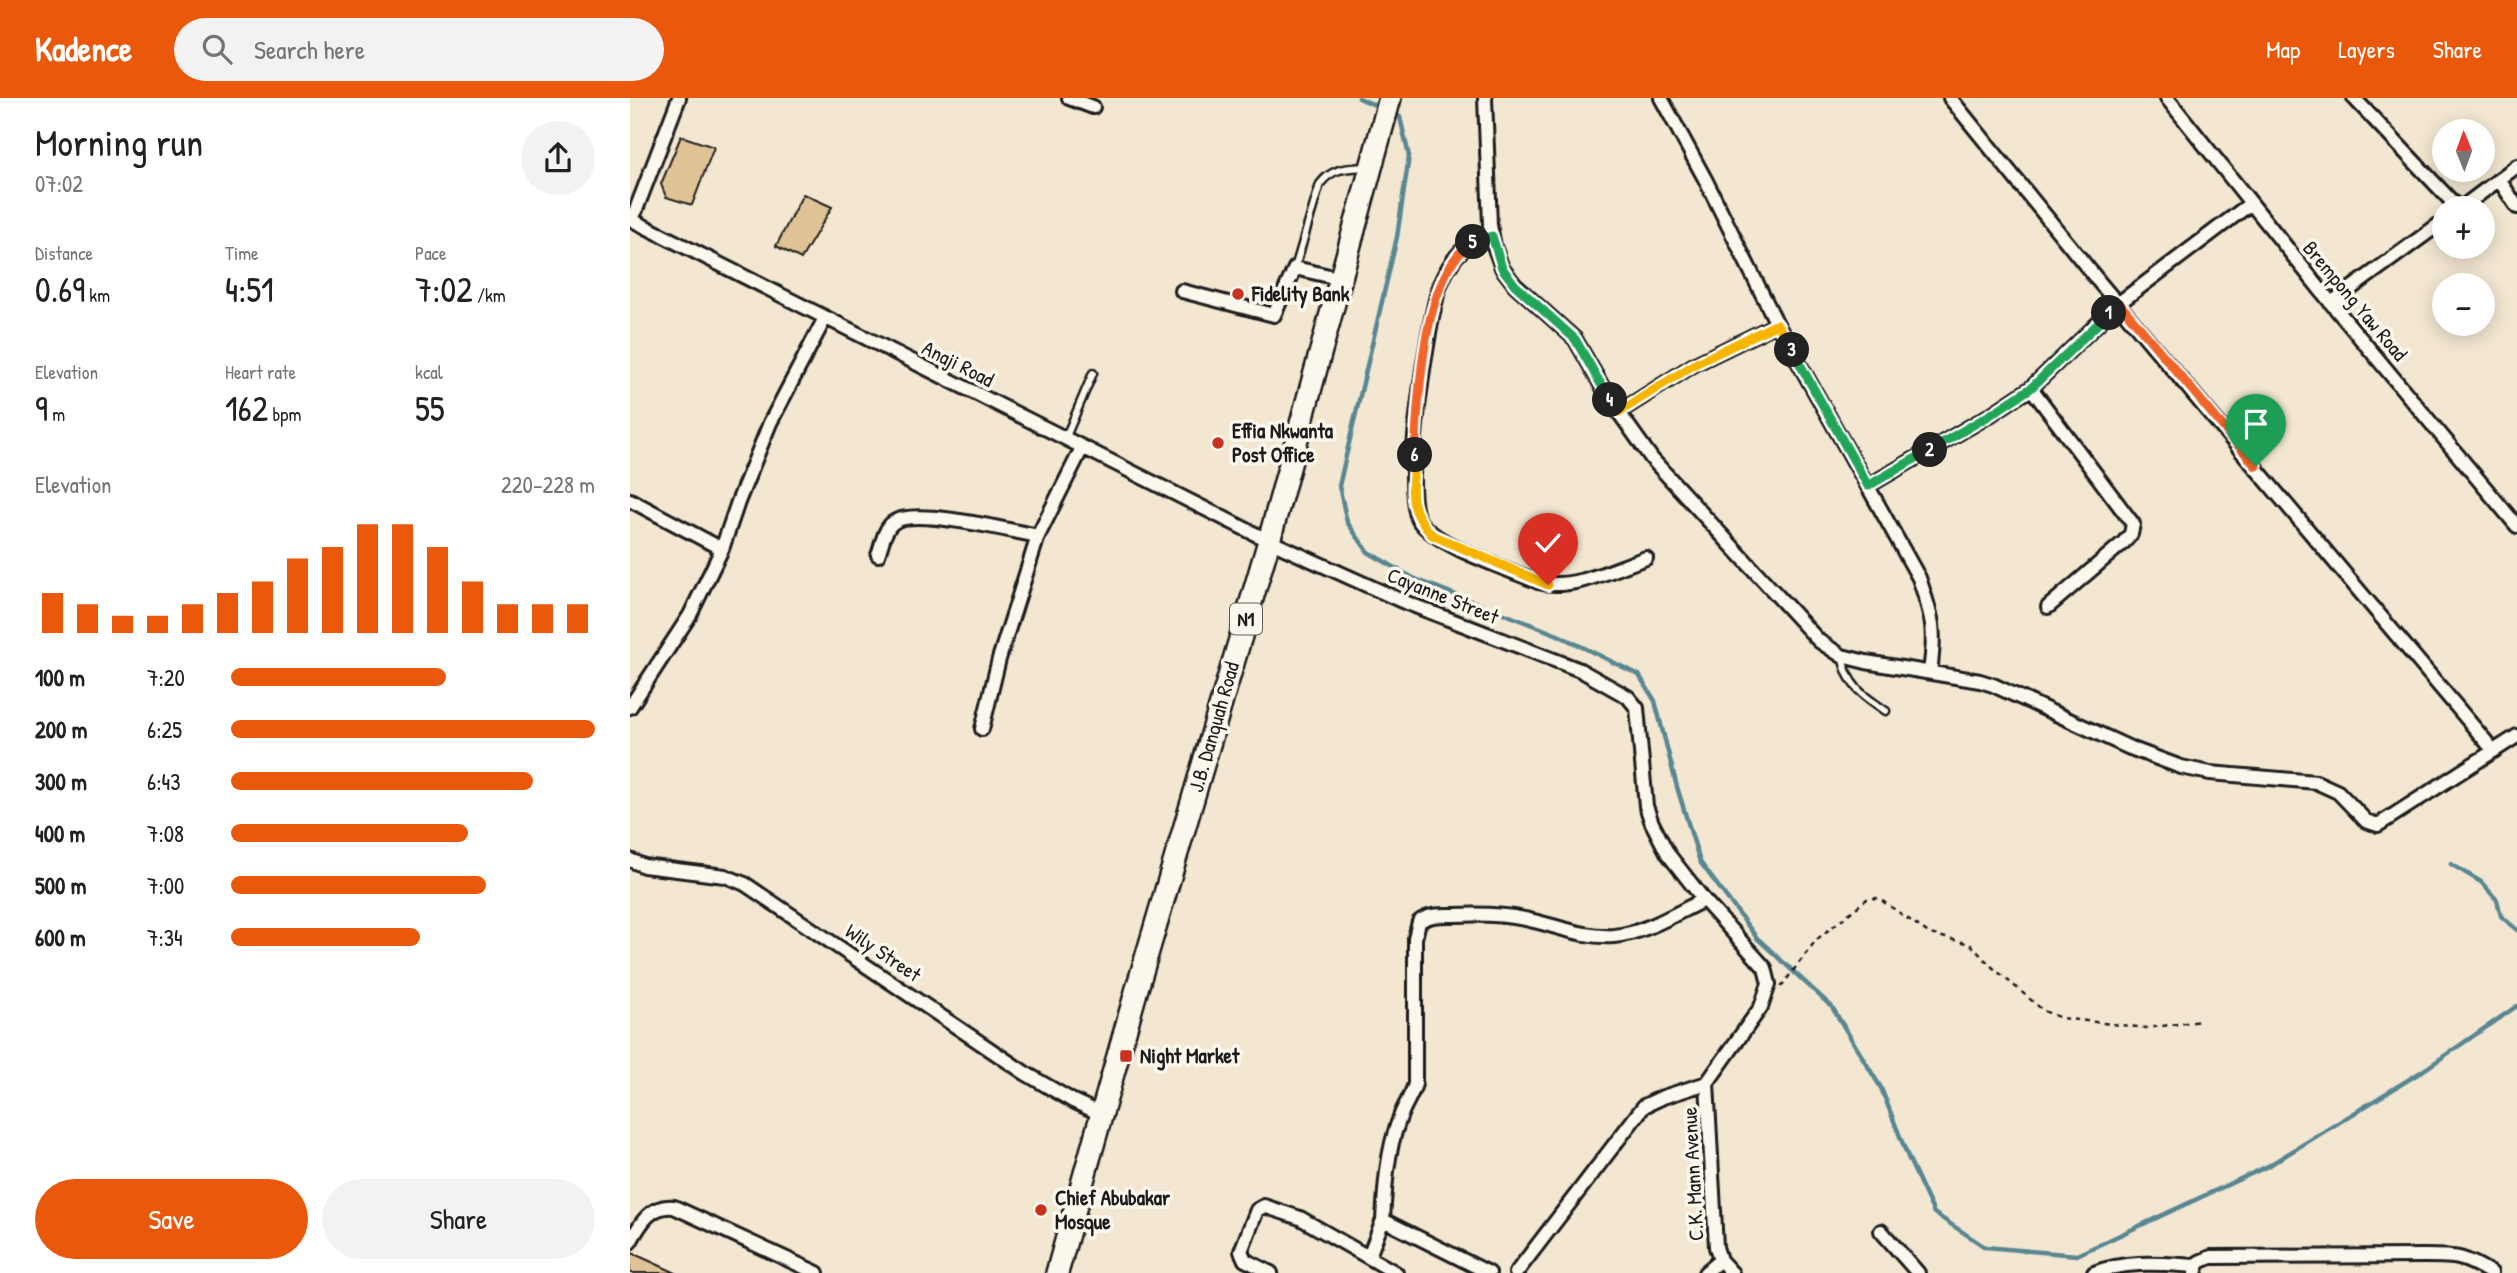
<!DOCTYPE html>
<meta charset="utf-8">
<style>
:root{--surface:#fff;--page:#f2f2f2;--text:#202124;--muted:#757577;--accent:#ea580c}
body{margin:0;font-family:"Patrick Hand",sans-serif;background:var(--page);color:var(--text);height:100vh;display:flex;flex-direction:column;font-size:26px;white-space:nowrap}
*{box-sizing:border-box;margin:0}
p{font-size:23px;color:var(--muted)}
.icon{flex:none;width:38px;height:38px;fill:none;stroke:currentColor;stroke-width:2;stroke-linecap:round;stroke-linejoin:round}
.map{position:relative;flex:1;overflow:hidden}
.details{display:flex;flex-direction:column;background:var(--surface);width:630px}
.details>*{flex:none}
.needle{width:46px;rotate:359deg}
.fabs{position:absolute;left:1802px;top:21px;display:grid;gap:14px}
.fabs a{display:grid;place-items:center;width:63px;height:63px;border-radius:50%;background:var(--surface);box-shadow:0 4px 18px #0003;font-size:35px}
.pin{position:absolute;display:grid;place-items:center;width:60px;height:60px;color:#fff;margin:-72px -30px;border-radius:50% 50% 50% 0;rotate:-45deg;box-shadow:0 0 7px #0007}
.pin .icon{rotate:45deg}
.km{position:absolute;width:35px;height:35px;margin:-18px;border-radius:50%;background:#222;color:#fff;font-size:19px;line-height:35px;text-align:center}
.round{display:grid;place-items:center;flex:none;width:74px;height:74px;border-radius:37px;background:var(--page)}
.headline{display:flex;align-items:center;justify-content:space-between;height:119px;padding:0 35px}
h1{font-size:38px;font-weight:600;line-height:52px}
.stats{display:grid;grid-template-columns:repeat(3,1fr);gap:10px;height:119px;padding:7px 35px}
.stats div{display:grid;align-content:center}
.stats b{font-size:35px;font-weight:600}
.stats small{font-size:19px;font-weight:400}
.stats p{font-size:19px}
.chart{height:196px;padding:14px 35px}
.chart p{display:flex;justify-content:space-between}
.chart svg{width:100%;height:126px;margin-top:7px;stroke:var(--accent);stroke-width:6}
.button{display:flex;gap:14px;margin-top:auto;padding:14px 35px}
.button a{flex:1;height:80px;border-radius:42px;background:var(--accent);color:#fff;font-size:28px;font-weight:600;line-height:80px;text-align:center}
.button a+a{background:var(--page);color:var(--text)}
ul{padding:0 35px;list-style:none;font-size:23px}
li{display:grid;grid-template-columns:112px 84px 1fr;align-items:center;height:52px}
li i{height:18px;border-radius:9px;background:var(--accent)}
header{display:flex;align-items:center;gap:42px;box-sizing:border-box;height:98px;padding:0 35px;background:var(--accent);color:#fff}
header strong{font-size:33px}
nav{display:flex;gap:38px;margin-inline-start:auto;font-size:24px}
.search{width:490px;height:63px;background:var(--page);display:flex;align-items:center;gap:18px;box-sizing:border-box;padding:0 24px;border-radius:38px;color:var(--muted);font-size:26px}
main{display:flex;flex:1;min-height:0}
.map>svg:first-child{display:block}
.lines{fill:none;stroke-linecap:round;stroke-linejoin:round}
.stream{stroke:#588691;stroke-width:4.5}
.building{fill:#e0c394;stroke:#1c1c1c;stroke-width:2}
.service-casing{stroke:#1c1c1c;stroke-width:11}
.minor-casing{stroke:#1c1c1c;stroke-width:18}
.trunk-casing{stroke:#1c1c1c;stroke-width:26}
.path{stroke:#1c1c1c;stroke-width:2.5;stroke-dasharray:5 5;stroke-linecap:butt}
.service{stroke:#fbf7ec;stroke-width:6}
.minor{stroke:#fbf7ec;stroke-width:12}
.trunk{stroke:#fbf7ec;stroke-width:21}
.split-1-casing{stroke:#fff;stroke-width:14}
.split-2-casing{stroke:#fff;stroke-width:14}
.split-3-casing{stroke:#fff;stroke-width:14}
.split-4-casing{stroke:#fff;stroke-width:14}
.split-5-casing{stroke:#fff;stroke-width:14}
.split-6-casing{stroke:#fff;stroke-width:14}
.split-7-casing{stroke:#fff;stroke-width:14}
.split-1{stroke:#f0652b;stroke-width:9}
.split-2{stroke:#22a559;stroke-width:9}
.split-3{stroke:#22a559;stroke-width:9}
.split-4{stroke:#f5b400;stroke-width:9}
.split-5{stroke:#22a559;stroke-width:9}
.split-6{stroke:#f0652b;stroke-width:9}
.split-7{stroke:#f5b400;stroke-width:9}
.poi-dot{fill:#c8321e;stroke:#fbf7ec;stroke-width:2.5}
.labels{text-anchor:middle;stroke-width:7;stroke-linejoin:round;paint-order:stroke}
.shield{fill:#fbf7ec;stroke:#5f5e5a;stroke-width:2}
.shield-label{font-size:19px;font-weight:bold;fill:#1c1c1c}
.poi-label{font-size:21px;font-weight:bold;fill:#1c1c1c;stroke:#fbf7ec;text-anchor:start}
.street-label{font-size:21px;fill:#1c1c1c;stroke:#fbf7ec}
</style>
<header>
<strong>Kadence</strong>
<div class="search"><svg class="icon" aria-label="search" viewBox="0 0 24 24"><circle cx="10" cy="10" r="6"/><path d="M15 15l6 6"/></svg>Search here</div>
<nav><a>Map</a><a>Layers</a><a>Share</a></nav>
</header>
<main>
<section class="details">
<div class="headline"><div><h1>Morning run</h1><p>07:02</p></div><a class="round"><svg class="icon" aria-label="share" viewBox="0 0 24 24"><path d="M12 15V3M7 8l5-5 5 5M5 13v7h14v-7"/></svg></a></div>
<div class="stats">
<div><p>Distance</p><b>0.69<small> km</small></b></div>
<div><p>Time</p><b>4:51</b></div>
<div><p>Pace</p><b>7:02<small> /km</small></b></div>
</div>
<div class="stats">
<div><p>Elevation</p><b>9<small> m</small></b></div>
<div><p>Heart rate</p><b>162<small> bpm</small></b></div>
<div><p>kcal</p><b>55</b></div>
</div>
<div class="chart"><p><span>Elevation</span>220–228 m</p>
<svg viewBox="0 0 160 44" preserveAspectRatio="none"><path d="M5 44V30M15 44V34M25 44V38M35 44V38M45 44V34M55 44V30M65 44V26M75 44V18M85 44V14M95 44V6M105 44V6M115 44V14M125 44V26M135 44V34M145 44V34M155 44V34"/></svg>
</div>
<ul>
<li><b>100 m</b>7:20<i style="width:59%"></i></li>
<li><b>200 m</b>6:25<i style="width:100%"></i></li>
<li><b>300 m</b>6:43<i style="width:83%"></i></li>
<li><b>400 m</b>7:08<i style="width:65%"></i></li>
<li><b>500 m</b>7:00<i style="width:70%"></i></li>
<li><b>600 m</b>7:34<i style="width:52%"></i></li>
</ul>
<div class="button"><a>Save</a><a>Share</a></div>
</section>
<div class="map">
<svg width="1887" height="1175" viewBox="0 0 1887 1175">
<rect width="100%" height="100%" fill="#f3e7d2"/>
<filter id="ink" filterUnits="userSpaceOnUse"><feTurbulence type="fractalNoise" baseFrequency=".0143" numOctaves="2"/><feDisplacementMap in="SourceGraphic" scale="14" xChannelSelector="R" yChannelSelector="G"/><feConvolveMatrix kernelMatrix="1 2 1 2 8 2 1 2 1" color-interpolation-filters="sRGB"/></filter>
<g filter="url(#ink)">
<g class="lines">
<path class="stream" d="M729,0L751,10
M762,15L770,19L779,58L767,139L709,388L717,424L738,454L783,480L928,537L1009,577L1025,603L1047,689L1070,764L1127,840L1202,909L1251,990L1278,1059L1304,1115L1355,1149L1447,1157L1638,1068L1791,974L1887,908
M1821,766L1851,784L1867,802L1871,818L1887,832"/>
</g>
<path class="building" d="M51,38L84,49L62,107L36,99L31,86Z
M173,96L202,109L171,161L146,148Z
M0,1154L46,1175H0Z"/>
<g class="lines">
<g class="service-casing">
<path id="service" d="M665,170L690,86C703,69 718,70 738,69
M435,341L463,275
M1212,558C1218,588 1231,596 1256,613"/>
</g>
<g class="minor-casing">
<path id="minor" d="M439,0L463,9
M855,0L860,127L864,148L872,170L885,187L945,241L980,302L1022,361L1189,543L1212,558L1236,564L1350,583L1363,587L1500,650L1551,669L1580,675L1686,684L1708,694L1736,723L1748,727L1887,638
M1031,0L1075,81L1147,226L1289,480C1303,521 1306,532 1300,574
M1320,0L1470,185L1864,653
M1537,0L1701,205L1887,428
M1724,0L1828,110
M1870,83L1887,109
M1831,110L1887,68
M0,121L639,443L772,503L950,572L998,599L1007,610L1016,708L1022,725L1038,756L1074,802L1135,870L1139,886L1131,909L1077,985L1086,1149L1090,1162L1102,1175
M2,122L49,0
M862,138C845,143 833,148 823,163C818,170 813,179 810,187C798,223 770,397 790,424C809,449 878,471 908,484C943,493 983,471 1016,460
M552,193L644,217L665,170L712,181
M1701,205L1815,122
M1401,290L1503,426L1501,436L1494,444L1418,509
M989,314L1065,266L1147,226
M1238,388L1360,317L1401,290L1489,205L1620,106
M0,402L92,451
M248,457C252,447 254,430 264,424C285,409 381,433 408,438
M0,609L60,517L92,451L108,404L140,325L195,220
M352,631L369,561L408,438L452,350
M0,762L14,768L95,778L115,786L395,975L443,1003L471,1016
M753,1122C755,1089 757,1053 769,1022C773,1009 781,999 785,986V840L789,824C799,816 812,817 825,817C849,816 871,816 895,821C925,827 952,840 984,838C1016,835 1046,815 1074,802
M1251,1133L1288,1175
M0,1144C10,1126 21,1106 44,1109L187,1175
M739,1158L753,1122L859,1175
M641,1175L615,1162L611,1153L627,1112L634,1108L670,1120L766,1175
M886,1175L1014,1008L1033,999L1077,985
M1075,1175L1090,1162
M1464,1175C1498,1162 1531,1166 1566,1168
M1565,1175L1569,1164L1581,1159L1795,1158C1827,1158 1833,1158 1861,1175"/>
</g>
<g class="trunk-casing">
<path id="trunk" d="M427,1175L506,894L639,443L760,0"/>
</g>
<path class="path" d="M1151,889L1186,842L1237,801L1248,800L1300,836L1340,846L1361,868L1414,913L1431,920L1516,930L1572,923"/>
<use href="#service" class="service"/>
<use href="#minor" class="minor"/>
<use href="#trunk" class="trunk"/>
</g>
</g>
<g class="lines" filter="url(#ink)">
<g class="split-1-casing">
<path id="split-1" d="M1479,215L1489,205L1626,368"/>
</g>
<g class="split-2-casing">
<path id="split-2" d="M1300,352L1360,317L1401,290L1479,215"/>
</g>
<g class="split-3-casing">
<path id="split-3" d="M1162,252L1238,388L1300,352"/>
</g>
<g class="split-4-casing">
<path id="split-4" d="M980,302L989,314L1065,266L1147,226L1162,252"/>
</g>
<g class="split-5-casing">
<path id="split-5" d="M843,144L862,138L872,170L885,187L945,241L980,302"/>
</g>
<g class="split-6-casing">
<path id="split-6" d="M785,357C788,303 792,174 843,144"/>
</g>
<g class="split-7-casing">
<path id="split-7" d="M785,357C782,392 776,409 802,437L918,487"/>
</g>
<use href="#split-1" class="split-1"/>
<use href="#split-2" class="split-2"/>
<use href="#split-3" class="split-3"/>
<use href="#split-4" class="split-4"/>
<use href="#split-5" class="split-5"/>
<use href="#split-6" class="split-6"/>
<use href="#split-7" class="split-7"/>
</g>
<g class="poi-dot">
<circle cx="608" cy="196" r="7"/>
<circle cx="588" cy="345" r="7"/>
<rect x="489" y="951" width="14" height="14" rx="3.5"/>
<circle cx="411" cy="1112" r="7"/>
</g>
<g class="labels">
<rect class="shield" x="600" y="505.5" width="32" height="31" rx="5"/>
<g class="shield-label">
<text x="616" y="528">N1</text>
</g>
<g class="poi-label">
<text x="622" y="203">Fidelity Bank</text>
<text x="602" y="340">Effia Nkwanta<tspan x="602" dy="24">Post Office</tspan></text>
<text x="510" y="965">Night Market</text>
<text x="425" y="1107">Chief Abubakar<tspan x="425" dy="24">Mosque</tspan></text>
</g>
<g class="street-label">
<text transform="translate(1725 203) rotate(50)" y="7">Brempong Yaw Road</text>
<text transform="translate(328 266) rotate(27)" y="7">Anaji Road</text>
<text transform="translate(813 498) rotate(22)" y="7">Cayanne Street</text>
<text transform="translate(584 629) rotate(-74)" y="7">J.B. Danquah Road</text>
<text transform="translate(253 855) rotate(34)" y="7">Wily Street</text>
<text transform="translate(1063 1076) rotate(-93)" y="7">C.K. Mann Avenue</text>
</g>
</g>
</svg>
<div class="fabs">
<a><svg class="needle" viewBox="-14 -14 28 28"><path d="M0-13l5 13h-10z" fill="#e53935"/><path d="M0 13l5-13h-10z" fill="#757577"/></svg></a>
<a>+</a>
<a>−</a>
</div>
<div class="pin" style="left:1626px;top:368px;background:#1e9e55"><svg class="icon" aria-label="arrive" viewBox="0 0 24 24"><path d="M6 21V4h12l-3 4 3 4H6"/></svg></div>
<div class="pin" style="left:918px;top:487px;background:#d93025"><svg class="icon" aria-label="check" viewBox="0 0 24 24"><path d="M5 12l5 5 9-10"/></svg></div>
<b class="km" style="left:1479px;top:215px">1</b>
<b class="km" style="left:1300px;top:352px">2</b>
<b class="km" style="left:1162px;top:252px">3</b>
<b class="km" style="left:980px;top:302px">4</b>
<b class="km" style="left:843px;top:144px">5</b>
<b class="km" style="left:785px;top:357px">6</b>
</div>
</main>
